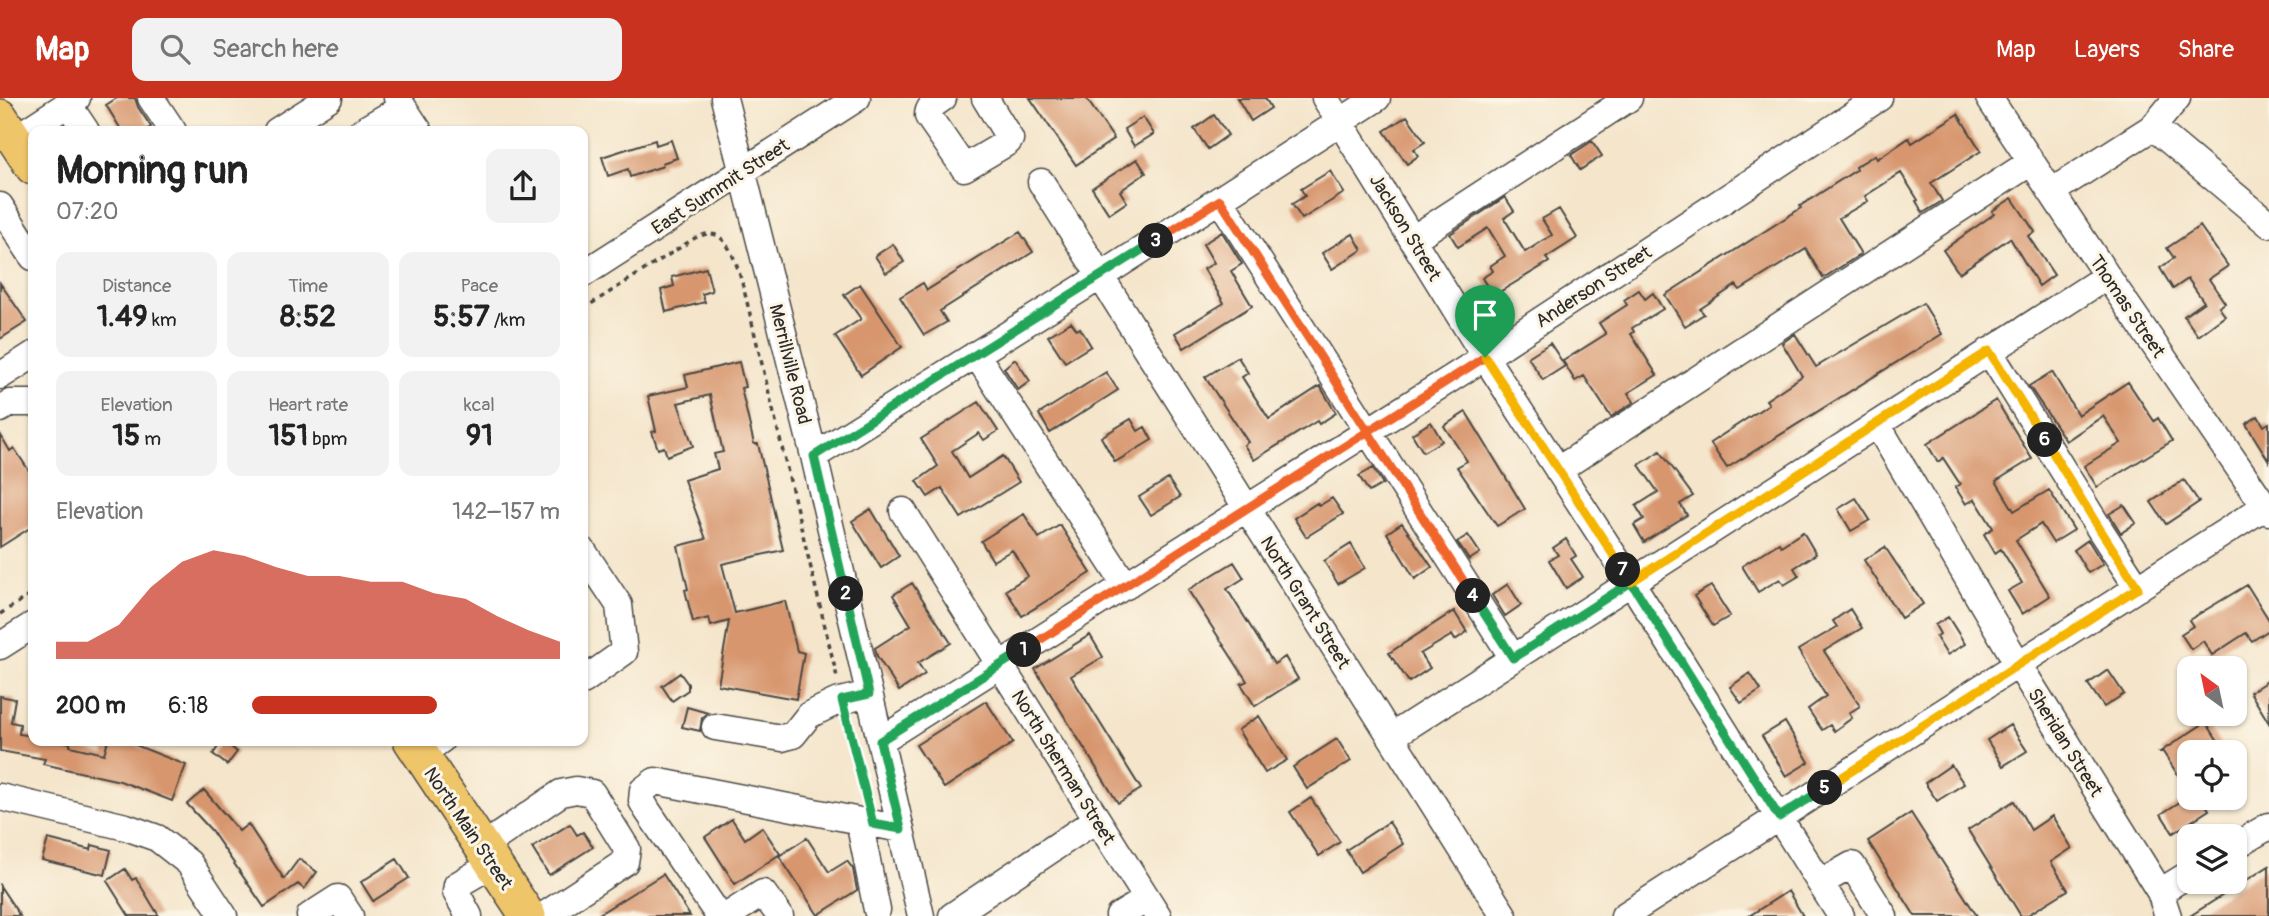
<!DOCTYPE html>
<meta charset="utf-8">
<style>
:root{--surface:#fff;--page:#f2f2f2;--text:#222;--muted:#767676;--accent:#c8321e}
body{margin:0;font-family:Pangolin,sans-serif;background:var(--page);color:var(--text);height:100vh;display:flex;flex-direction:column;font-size:26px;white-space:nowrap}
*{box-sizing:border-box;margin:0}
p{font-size:23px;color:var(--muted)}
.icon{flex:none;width:38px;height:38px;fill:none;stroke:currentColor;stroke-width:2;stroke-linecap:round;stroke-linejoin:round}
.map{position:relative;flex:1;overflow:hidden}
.drawer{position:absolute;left:28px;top:28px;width:560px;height:620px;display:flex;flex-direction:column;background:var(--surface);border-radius:14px;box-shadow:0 2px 5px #0004}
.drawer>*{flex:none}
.needle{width:46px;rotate:327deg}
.controls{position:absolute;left:2177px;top:558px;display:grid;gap:14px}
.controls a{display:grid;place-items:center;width:70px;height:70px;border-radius:14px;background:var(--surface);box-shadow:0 2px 5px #0004;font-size:35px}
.pin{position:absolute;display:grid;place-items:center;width:60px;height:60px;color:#fff;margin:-72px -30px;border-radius:50% 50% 50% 0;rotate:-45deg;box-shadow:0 0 7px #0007}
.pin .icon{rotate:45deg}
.km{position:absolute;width:35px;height:35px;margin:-18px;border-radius:50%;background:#222;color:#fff;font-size:19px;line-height:35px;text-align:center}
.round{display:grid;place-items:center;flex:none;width:74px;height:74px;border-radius:14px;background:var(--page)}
.overview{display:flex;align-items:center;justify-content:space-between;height:119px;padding:0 28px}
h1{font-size:38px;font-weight:800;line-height:52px}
.figures{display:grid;grid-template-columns:repeat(3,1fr);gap:10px;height:119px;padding:7px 28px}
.figures div{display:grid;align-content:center;border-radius:14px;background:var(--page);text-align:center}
.figures b{font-size:30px;font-weight:800}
.figures small{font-size:19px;font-weight:400}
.figures p{font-size:19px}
.chart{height:196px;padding:14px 28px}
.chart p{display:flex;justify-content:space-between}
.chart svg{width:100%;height:126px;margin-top:7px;fill:var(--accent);opacity:.7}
ul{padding:0 28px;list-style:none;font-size:23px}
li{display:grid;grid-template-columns:112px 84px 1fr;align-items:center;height:52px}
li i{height:18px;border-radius:9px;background:var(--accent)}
header{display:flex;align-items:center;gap:42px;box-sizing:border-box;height:98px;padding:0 35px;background:var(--accent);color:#fff}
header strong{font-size:33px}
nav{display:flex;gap:38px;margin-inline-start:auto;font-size:24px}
.search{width:490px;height:63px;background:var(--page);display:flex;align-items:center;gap:18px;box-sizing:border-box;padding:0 24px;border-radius:14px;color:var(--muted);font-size:26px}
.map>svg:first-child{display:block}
.building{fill:#d7966e}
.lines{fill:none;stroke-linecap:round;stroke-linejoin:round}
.minor-casing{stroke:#494743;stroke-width:29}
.major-casing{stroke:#494743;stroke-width:38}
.path{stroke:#494743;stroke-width:3.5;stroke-dasharray:5 5;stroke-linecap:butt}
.minor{stroke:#fff;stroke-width:26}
.major{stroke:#eec569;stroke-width:35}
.split-1-casing{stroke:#fff;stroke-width:14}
.split-2-casing{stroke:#fff;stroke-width:14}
.split-3-casing{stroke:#fff;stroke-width:14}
.split-4-casing{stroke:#fff;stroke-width:14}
.split-5-casing{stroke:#fff;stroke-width:14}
.split-6-casing{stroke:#fff;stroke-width:14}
.split-7-casing{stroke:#fff;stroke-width:14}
.split-8-casing{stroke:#fff;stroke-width:14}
.split-1{stroke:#f0652b;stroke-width:9}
.split-2{stroke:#22a559;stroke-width:9}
.split-3{stroke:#22a559;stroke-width:9}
.split-4{stroke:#f0652b;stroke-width:9}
.split-5{stroke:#22a559;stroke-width:9}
.split-6{stroke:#f5b400;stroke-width:9}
.split-7{stroke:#f5b400;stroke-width:9}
.split-8{stroke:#f5b400;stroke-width:9}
.labels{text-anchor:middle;stroke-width:6;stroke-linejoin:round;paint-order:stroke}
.street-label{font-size:19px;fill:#2b2b2b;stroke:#fcf5e5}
</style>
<header>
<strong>Map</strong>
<div class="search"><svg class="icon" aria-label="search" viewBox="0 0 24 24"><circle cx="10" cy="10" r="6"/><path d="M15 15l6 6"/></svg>Search here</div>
<nav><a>Map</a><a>Layers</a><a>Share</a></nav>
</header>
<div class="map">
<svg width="2269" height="818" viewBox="0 0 2269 818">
<rect width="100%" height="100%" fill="#fcf5e5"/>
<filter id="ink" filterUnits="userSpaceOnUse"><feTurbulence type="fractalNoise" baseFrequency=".0143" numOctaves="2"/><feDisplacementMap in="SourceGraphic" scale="14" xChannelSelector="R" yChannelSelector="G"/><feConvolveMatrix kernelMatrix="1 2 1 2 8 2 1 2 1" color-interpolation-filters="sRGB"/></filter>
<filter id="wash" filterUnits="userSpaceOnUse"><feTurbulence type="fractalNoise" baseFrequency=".00686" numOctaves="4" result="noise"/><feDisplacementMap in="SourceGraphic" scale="28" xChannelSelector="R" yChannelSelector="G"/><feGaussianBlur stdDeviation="1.57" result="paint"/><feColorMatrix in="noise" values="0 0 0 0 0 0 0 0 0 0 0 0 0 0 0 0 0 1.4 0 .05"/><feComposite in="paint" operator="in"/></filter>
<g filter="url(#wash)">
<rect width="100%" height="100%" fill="#f4e5cb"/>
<g id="blocks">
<path class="building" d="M117,0H135L138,9L151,29L144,33H122L106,7Z
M1030,0H1086L1114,41L1076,67Z
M1237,0H1265L1271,10L1251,23Z
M1958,16L1981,53L1931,85L1942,103L1923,115L1916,103L1918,102L1901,75L1865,98L1868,103L1839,120L1861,156L1823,180L1806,151L1740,192L1736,187L1700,211L1704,216L1685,228L1665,197L1801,110L1800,108L1856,72L1855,69L1875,57L1877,61L1909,40L1912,45Z
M1214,17L1228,37L1208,51L1194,31Z
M1407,18L1425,44L1414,51L1418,58L1407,66L1384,33Z
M1143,19L1154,36L1134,48L1124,31Z
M655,42L656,47L671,42L677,60L662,65L663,68L630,79L628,71L608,78L602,59Z
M1592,43L1602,58L1580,72L1571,57Z
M1137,61L1146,75L1120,93L1127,104L1109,116L1092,90Z
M1330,73L1344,95L1302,121L1292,106L1305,98L1301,91Z
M1505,99L1514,113L1504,120L1525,154L1552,137L1542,121L1559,111L1577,140L1546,160L1549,164L1493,198L1482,180L1493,173L1490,168L1505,158L1488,130L1458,149L1450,136Z
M2012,100L2035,134L2028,138L2054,177L2039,188L2010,140L1959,175L1943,152L1994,116L1992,113Z
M2200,128L2228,168L2209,181L2225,205L2219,209L2225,218L2198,238L2184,218L2204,204L2188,181L2173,191L2160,170L2174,160L2167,150Z
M1020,134L1033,154L940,213L947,224L924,237L900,199L923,185L927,192Z
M1222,134L1242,166L1231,173L1252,208L1184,250L1175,235L1224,205L1204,171L1214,165L1203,146Z
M1353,136L1362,152L1332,171L1322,155Z
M893,146L904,164L886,175L875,158Z
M706,170L712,193L702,196L705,204L666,214L661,192L674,188L672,179Z
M0,185L27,224L0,241Z
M860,186L902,249L861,277L835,238L861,221L844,197Z
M1639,192L1645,201L1653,195L1663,211L1632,230L1634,234L1631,236L1657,277L1628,295L1634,304L1611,319L1584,278L1575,283L1563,263L1606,236L1599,225L1627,207L1624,202Z
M1923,205L1942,236L1727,370L1710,345L1769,306L1766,302L1802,278L1782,245L1795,236L1816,269Z
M1071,224L1077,232L1080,230L1091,248L1065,264L1048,238Z
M1550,245L1565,268L1543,282L1528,259Z
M1238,259L1248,275L1242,279L1269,321L1320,288L1336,315L1319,326L1317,323L1254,362L1244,347L1248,344L1205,279Z
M1015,261L1030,283L1018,292L1004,270Z
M739,264L745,289L741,290L754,346H758L783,452L722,466L735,515L785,503L797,553L804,555L796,601L718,587L729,523L711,528L709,520L693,524L685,492L688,491L678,448L706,441L684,382L718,371L714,356L723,354L710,297L678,305L693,348L667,358L664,349L658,351L652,334L656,333L648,298L688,289L685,277Z
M1106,274L1118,292L1050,335L1039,316Z
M2052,274L2078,317L2128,284L2154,323L2158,320L2172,343L2097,389L2084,368L2121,345L2103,318L2066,343L2029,288Z
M1996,302L2032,361L1996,383L2014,413L2049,392L2074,432L2053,445L2041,426L2016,442L2050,498L2022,516L2008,493L2022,485L2001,451L1995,455L1984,436L1993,430L1975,401L1966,406L1955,389L1960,386L1943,360L1938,364L1927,346Z
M979,304L998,333L984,342L979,335L952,353L968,380L1003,358L1019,384L961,420L942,390L928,399L917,383L938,368L921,341Z
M1466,314L1525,411L1497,428L1457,369L1467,363L1444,328Z
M2258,318L2264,328L2269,325V363L2246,326Z
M1131,321L1138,333L1145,329L1152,342L1115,364L1101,339Z
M1431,324L1442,343L1423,354L1412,336Z
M0,336L10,353L14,350L33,379V428L0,449Z
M1660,353L1693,398L1680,406L1687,417L1644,444L1634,427L1644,421L1636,408L1658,394L1639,367Z
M1373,370L1383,386L1369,394L1359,378Z
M1168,381L1180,399L1151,417L1139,399Z
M2184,382L2199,404L2166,426L2151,404Z
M1332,400L1343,416L1306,439L1294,420L1317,405L1319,408Z
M1856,400L1870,422L1851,433L1838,411Z
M2124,407L2136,425L2121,435L2109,416Z
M871,411L899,458L881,470L852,423Z
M1024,416L1039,440L1060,427L1091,475L1022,518L1006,492L1028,478L1012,452L993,463L981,443Z
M1402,425L1432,469L1415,481L1387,435Z
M1803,434L1816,456L1794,470L1799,478L1784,487L1780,481L1758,494L1742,468L1779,445L1781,448Z
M1468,437L1480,455L1469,462L1457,444Z
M1566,441L1576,458L1571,461L1583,479L1566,490L1549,462L1558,457L1553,450Z
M2088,442L2103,466L2088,475L2074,452Z
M1351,446L1365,470L1338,486L1324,463Z
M1885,449L1923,506L1901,520L1864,462Z
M1234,464L1244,480L1227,491L1274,566L1285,559L1298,581L1255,608L1241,586L1247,583L1188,492Z
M912,485L951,545L918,565L925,576L899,593L877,558L875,550L911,527L893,497Z
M1508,486L1521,507L1505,518L1492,497Z
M2247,487L2269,522V532L2252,543L2246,535L2212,557L2203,543L2191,551L2181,536L2193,528L2189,522Z
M1711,488L1730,518L1713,528L1694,498Z
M1850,511L1862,530L1824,553L1860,608L1849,615L1852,620L1834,633L1830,627L1822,632L1808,611L1826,598L1798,552L1837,529L1833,523Z
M1454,513L1467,534L1455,542L1452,537L1420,556L1430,570L1409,584L1389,555Z
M1948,519L1965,546L1947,557L1936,539L1940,536L1935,527Z
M1090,537L1103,559L1071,578L1141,691L1118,705L1035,571Z
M2108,572L2124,596L2104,609L2088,586Z
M680,575L688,586V592L672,603L662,588Z
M1750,575L1761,592L1741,605L1730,589Z
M2269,582V625L2250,594Z
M0,598L15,601L11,624L20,626L19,636L33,638V642H59L70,645V648L104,656L108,642H131L130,645L186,667L172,703L120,683L43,666L45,661L0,653Z
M986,603L1013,645L944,690L916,647Z
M687,609L708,615L702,620L700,633L682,629Z
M1259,618L1287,662L1265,675L1238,632Z
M1785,624L1809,664L1786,678L1762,638Z
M2206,624L2225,654H2189V694L2163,654H2160Z
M2010,627L2027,653L2003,668L1987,642Z
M1337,641L1351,663L1307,691L1293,669Z
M223,642L237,654L227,667L213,656Z
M1951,667L1964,686L1937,703L1925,685Z
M204,692L239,733L248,726L284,781L299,761L317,774L304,791L298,786L264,809L211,732L187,706Z
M1311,700L1340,744L1319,758L1290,714Z
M2186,700H2202L2209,712L2173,735L2161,716Z
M2014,703L2031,732L2052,718L2072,750L2051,764L2068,792L2026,818H2021L1968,732Z
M1911,715L1977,818H1915L1868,743Z
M732,721L745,741L762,729L780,756L735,786L705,739Z
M1389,724L1403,746L1360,774L1346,752Z
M570,726L577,737L583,734L593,749L549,777L532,750Z
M807,740L829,774L847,763L853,771L857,792L818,817L779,758Z
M48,741L91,752L92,747L111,752L105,777L42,762Z
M397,761L409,780L373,803L361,784Z
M2269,768V818H2190Z
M125,771L132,782L136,780L159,818H129L107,783Z
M663,776L690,818H596Z
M0,788L20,818H0Z
M1788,793L1803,818H1749Z"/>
</g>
</g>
<g filter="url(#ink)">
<use href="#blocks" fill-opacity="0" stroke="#494743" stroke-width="2"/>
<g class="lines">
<g class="minor-casing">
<path id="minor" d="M151,0L173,33
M397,0L419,33
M724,0L814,358L921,818
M943,0C936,5 928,8 928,18L964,70L1008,44L1010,41L985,0
M1325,0L1485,259L1631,484L1841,818
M1989,0L2107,178L2269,414
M68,6L86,33
M2153,29L2269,126
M277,33L329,0
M362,33L403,9
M14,41L77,0
M1041,84L1504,818
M2051,94L2153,29L2177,0
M1220,102L1513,560
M0,108L33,159
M1413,141L1629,0
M583,176L857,0
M1989,253L2099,430L2138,490
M976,256L1126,488
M0,278L33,257
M0,311L10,305H33
M1877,326L2018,566L2160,794L2168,818
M814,358L1101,178L1377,0
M1558,372L2031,64
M903,413L1158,818
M583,453L619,507L624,554L583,583
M0,548L33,527
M715,629L782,640L793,637L809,617L836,604L869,596
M1391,639L2107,178
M880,643L1485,259L1879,0
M420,657L441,642
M0,699L126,729L157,740L189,765L224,818
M859,723L877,812
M2235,748L2269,728
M482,749L561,695L576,692L592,695L627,751L625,764L543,818
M1820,785L1852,767L1884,818
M2160,794L2189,776
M310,818L338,800L350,818
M469,818L456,794L457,787L493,766
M719,818L647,712L642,703L643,692L655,683L901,731
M727,818L763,795L780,818
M952,818L1097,721
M1119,818L1147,801
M1624,818L2269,406"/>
</g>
<g class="major-casing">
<path id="major" d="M0,19L33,69
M411,642L528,818"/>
</g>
<path class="path" d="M583,211L695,140C700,138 707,135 712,136C734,138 744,194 749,212L838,583
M0,516L33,495
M847,622L867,702"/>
<use href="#minor" class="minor"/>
<use href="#major" class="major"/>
</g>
</g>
<g class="lines" filter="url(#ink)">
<g class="split-1-casing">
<path id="split-1" d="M1024,552L1485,259"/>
</g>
<g class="split-2-casing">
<path id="split-2" d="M846,496L869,596L842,602L873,726L901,731L880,643L1024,552"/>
</g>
<g class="split-3-casing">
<path id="split-3" d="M846,496L814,358L1156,143"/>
</g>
<g class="split-4-casing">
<path id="split-4" d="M1156,143L1220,102L1473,498"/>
</g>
<g class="split-5-casing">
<path id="split-5" d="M1473,498L1513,560L1631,484L1779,719L1825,690"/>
</g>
<g class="split-6-casing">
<path id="split-6" d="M1825,690L2138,490L2099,430L2045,342"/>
</g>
<g class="split-7-casing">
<path id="split-7" d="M1623,472L1631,484L1989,253L2045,342"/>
</g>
<g class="split-8-casing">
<path id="split-8" d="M1485,259L1623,472"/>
</g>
<use href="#split-1" class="split-1"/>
<use href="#split-2" class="split-2"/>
<use href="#split-3" class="split-3"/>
<use href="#split-4" class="split-4"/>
<use href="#split-5" class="split-5"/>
<use href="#split-6" class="split-6"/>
<use href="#split-7" class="split-7"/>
<use href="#split-8" class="split-8"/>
</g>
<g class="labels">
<g class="street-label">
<text transform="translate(720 88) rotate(-33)" y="7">East Summit Street</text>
<text transform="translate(1406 129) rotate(59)" y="7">Jackson Street</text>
<text transform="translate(1593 188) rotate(-33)" y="7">Anderson Street</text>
<text transform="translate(2128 208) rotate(56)" y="7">Thomas Street</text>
<text transform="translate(791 266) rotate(76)" y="7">Merrillville Road</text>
<text transform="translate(1306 504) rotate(58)" y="7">North Grant Street</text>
<text transform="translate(2066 644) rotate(58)" y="7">Sheridan Street</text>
<text transform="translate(1064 669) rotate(58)" y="7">North Sherman Street</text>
<text transform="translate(469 730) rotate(56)" y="7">North Main Street</text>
</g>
</g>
</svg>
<div class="controls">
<a><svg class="needle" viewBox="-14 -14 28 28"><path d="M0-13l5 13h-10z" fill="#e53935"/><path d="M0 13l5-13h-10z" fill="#767676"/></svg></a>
<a><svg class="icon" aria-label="locate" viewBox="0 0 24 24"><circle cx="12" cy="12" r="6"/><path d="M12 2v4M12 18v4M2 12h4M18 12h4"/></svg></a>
<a><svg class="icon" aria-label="layers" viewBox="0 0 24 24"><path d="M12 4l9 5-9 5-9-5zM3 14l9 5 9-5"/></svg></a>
</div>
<div class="pin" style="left:1485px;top:259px;background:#1e9e55"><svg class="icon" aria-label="arrive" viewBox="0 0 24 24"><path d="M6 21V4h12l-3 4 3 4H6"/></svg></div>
<b class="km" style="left:1024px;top:552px">1</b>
<b class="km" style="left:846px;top:496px">2</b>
<b class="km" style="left:1156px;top:143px">3</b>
<b class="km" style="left:1473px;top:498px">4</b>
<b class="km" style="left:1825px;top:690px">5</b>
<b class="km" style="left:2045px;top:342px">6</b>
<b class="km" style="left:1623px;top:472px">7</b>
<section class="drawer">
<div class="overview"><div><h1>Morning run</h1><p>07:20</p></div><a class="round"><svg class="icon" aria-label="share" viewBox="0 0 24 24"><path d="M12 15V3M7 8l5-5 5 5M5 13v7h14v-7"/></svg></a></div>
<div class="figures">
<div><p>Distance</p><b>1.49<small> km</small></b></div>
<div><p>Time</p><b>8:52</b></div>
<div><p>Pace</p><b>5:57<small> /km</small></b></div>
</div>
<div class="figures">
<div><p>Elevation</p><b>15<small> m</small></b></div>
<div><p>Heart rate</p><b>151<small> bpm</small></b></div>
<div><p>kcal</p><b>91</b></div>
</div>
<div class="chart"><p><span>Elevation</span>142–157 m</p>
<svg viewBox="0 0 160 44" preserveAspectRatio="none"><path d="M0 44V38L10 38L20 32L30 19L40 10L50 6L60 8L70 12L80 15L90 15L100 17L110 17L120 21L130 23L140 29L150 34L160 38V44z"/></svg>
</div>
<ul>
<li><b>200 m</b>6:18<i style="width:60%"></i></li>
</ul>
</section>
</div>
